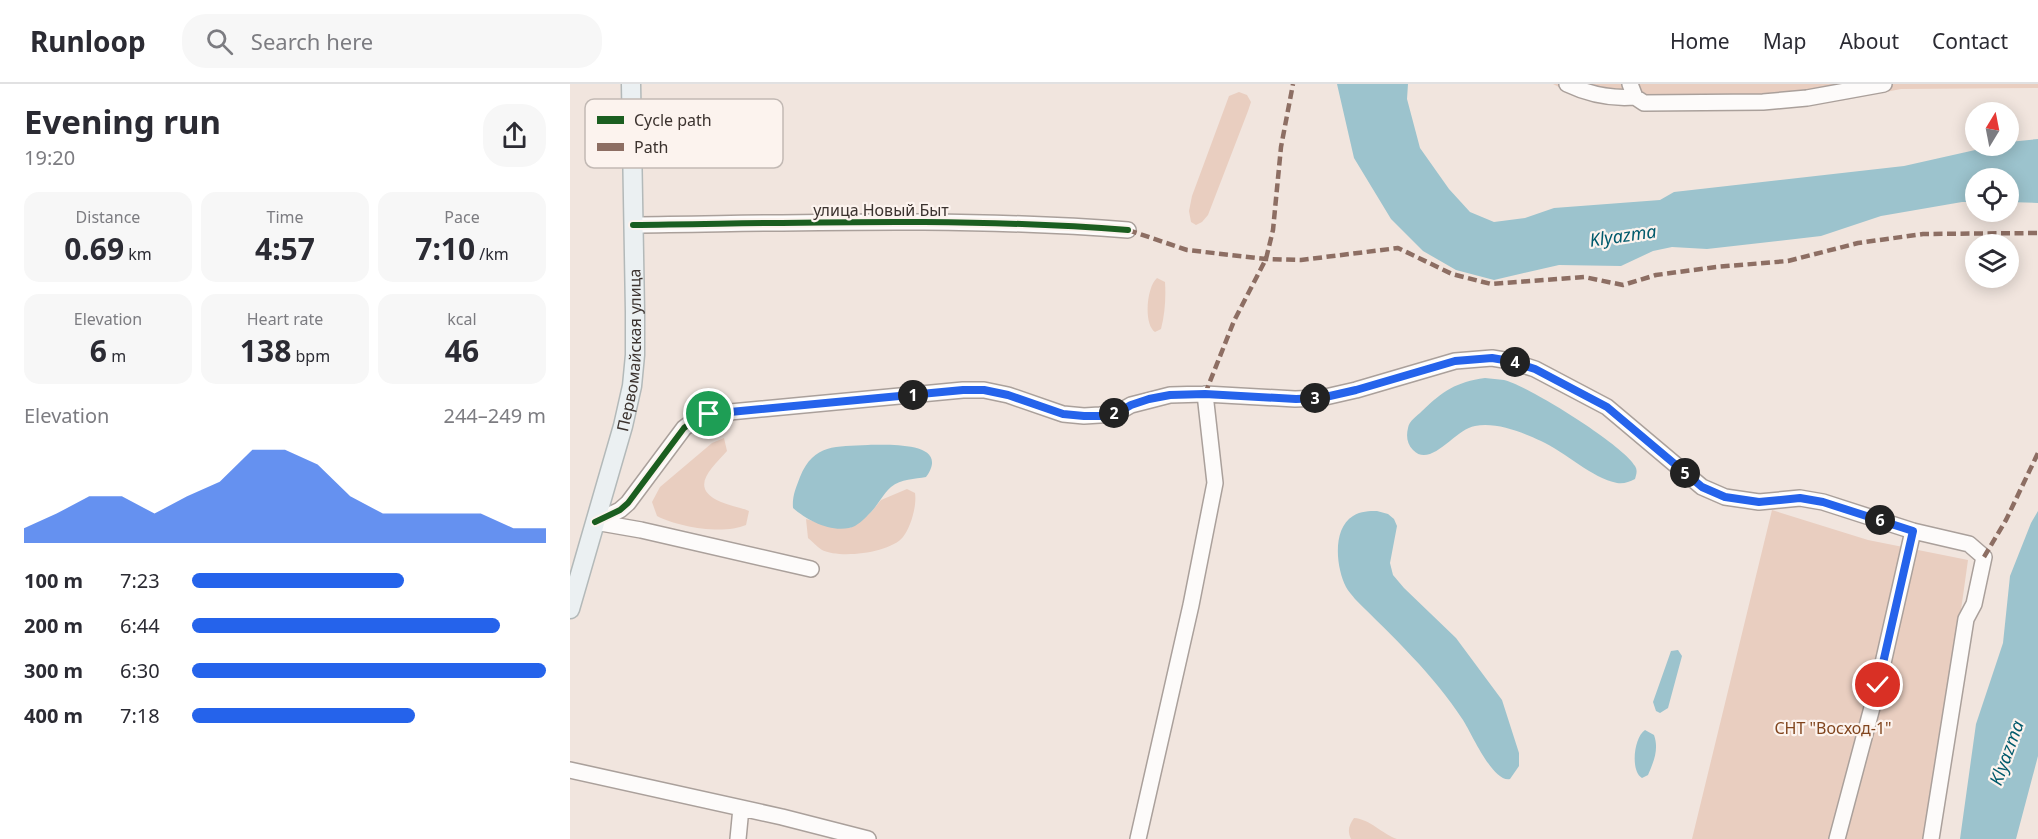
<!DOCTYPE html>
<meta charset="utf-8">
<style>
:root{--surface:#fff;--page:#f7f7f7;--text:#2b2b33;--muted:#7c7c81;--line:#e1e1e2;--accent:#2563eb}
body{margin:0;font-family:"Noto Sans",sans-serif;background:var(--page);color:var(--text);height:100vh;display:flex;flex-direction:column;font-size:22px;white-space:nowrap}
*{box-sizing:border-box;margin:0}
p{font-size:20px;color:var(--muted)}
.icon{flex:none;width:33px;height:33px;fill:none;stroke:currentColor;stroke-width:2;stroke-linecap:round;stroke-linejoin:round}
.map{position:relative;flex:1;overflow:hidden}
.details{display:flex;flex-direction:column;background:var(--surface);width:570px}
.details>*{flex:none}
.needle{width:39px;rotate:10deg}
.tools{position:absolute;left:1395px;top:18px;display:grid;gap:12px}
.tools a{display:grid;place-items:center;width:54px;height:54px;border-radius:50%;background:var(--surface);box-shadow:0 3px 15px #0003;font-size:30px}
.pin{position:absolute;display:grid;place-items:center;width:51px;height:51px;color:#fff;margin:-26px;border:3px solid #fff;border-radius:50%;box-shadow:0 2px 6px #0007}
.km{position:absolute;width:30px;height:30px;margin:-15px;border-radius:50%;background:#222;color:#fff;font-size:16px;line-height:30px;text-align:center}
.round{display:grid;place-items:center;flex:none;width:63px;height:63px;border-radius:24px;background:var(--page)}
.headline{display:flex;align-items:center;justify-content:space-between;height:102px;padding:0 24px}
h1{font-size:33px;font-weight:700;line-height:45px}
.stats{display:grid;grid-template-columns:repeat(3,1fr);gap:9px;height:102px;padding:6px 24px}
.stats div{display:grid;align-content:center;border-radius:15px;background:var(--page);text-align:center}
.stats b{font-size:30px;font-weight:700}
.stats small{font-size:16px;font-weight:400}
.stats p{font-size:16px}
.chart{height:168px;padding:12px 24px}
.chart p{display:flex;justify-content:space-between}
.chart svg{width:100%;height:108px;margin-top:6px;fill:var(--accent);opacity:.7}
ul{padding:0 24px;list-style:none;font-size:20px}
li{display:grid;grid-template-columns:96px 72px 1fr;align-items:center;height:45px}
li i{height:15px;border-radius:8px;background:var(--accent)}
header{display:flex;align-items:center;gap:36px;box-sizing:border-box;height:84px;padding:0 30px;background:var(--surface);border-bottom:2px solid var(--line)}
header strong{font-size:28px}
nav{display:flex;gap:33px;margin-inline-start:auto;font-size:21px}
.search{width:420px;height:54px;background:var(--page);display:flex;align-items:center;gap:15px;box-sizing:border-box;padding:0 21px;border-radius:24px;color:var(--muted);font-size:22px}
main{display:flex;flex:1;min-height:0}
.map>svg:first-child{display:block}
.green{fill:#e9cec0}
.water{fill:#9cc3cd}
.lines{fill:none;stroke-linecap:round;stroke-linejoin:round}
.minor-casing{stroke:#aaa09b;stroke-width:18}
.major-casing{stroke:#b3b9b9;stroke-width:21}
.minor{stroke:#fdfbfa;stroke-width:15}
.major{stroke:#ebf0f2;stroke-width:18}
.quiet{stroke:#8d6e63;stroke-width:4.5;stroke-dasharray:9 4.5;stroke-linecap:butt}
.cycleway-casing{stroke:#fcf3ee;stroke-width:10}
.cycleway{stroke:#1b5e20;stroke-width:6}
.route-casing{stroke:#fff;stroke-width:12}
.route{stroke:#2563eb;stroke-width:8}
.labels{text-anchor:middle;stroke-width:4.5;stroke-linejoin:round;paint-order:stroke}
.street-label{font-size:16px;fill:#3b322e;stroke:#fcf3ee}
.park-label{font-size:16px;fill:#81451e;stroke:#fcf3ee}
.water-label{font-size:18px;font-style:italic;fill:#005a6c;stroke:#fcf3ee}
.key{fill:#fcf3ee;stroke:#c2b9b4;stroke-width:1.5}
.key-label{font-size:16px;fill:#3b322e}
</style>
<header>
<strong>Runloop</strong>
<div class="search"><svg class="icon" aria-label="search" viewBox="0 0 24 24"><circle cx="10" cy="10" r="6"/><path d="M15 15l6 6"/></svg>Search here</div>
<nav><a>Home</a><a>Map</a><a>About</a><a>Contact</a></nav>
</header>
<main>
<section class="details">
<div class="headline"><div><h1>Evening run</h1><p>19:20</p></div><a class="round"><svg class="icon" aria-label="share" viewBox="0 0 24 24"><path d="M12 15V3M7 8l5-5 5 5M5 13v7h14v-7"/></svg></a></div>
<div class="stats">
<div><p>Distance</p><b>0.69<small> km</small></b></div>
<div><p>Time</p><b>4:57</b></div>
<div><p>Pace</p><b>7:10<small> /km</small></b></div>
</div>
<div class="stats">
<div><p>Elevation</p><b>6<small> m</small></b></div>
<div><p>Heart rate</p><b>138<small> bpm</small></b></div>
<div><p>kcal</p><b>46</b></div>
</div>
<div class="chart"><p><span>Elevation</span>244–249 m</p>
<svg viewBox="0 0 160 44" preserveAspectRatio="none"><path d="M0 44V38L10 32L20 25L30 25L40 32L50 25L60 19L70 6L80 6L90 12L100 25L110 32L120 32L130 32L140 32L150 38L160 38V44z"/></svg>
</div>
<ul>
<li><b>100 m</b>7:23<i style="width:60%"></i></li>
<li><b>200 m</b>6:44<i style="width:87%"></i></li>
<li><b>300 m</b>6:30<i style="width:100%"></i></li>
<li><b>400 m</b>7:18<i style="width:63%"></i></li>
</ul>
</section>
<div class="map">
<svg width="1468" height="755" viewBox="0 0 1468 755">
<rect width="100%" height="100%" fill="#f1e5de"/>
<path class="green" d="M983,0H1468V4L1331,5L1275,16L1190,26H1108L1039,20L1011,14Z
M669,8L677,11L681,18L678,27L638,131L632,138L626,141L621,138L619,127L622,112L659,12Z
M587,194L595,198C596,213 595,230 591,245L585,248C573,240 577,202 587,194Z
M154,354L157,367C141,385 118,404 151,418C160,422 170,423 179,427L176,441C153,451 108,443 87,432L82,418L90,403L142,359Z
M337,405L345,409C347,421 341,443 333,453C320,469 270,475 252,466C247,463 242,457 238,454L236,435L268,444H280L302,427L311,416Z
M1202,426L1298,456L1398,476L1359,755H1122Z
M784,734C800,735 812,750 827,755H781C777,747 779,741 784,734Z"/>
<path class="water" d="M767,0H838L837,15L850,64L879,105L900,128L924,138L955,134L984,124L1090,116L1104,108L1334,82L1423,62H1438L1439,58L1468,55V119L1439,118L1438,94H1406L1405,118H1392L1311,132L1251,152L1137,165L1102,163L1083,167L1051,182L989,181L924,196L886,186L853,167L821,135L784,74Z
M915,294C921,295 928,295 934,296C959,302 1053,361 1065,382C1068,387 1066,391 1065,395C1059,398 1054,400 1047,399C1022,394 995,368 971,357C952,348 926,338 905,342C885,345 861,385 843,366C837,360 836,352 838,344C839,337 847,332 852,327C873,307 886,298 915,294Z
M298,361C317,361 382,357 356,393C345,395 331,395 321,403C313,410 308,421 301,428C295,434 287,443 279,444C259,448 237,436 223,424C222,412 226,404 230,393C244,359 266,363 298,361Z
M807,427L818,430L824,435L827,442L820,479L823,491L834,504L886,554L932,616L949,669V682L940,695C923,699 902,650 893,636C864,591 823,553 785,515C782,511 778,507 776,503C766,483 762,445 783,432C791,427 799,427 807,427Z
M1468,427V672L1446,755H1390L1406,640L1433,559L1440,492L1461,439Z
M1108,566L1112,572L1098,624L1090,629L1086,627L1083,618L1101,567Z
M1075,646L1084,651C1089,665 1084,677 1078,691L1072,694C1060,687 1064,653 1075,646Z"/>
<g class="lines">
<g class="minor-casing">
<path id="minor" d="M997,0C1020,11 1041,15 1065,13
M1060,0L1065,13L1074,19L1193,18L1237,14L1314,0
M63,141C228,139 394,133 558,146
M25,438L50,426L58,419L114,344L126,335L139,330L393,306H414L438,311L493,330L514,332L530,331L547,329L561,321L600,311L635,310L725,315L751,314L786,306L885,277L922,274L940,277L965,285L1037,323L1132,403L1155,413L1189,418L1230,414L1253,418L1343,447L1399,460L1414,473L1404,520L1396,535L1361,755
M25,438L71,446L241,485
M0,686L212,733L298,755
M168,755L171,724
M568,755L621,521L645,399L635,310
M1267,755L1308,601L1343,447"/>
</g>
<g class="major-casing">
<g id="major">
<path id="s1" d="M0,525L53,342L62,302L65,271V228L61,0"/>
</g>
</g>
<use href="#minor" class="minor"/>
<use href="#major" class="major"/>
<path class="quiet" d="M558,146L617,166L696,175L731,176L828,164L882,190L921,200L1014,193L1053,201L1086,191L1146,183L1218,177L1288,159L1353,150L1468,149
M635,310L664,237L696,175L703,146L711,63L723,0
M1414,473L1436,436L1468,369"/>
<g class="cycleway-casing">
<path id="cycleway" d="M63,141C228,139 394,133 558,146
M25,438L50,426L58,419L114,344L126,335L139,330L393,306H414L438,311L493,330L514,332L530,331L547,329L561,321L600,311L635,310L725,315L751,314L786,306L885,277L922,274L940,277L965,285L1037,323L1132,403L1155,413L1189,418L1230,414L1253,418L1343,447"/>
</g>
<use href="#cycleway" class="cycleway"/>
</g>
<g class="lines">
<g class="route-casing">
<path id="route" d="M139,330L393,306H414L438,311L493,330L514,332H530L547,329L561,321L579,315L600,311L635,310L726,315L751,314L786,306L885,277L922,274L940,277L965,285L1037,323L1132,403L1155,413L1189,418L1230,414L1253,418L1343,447L1308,601"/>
</g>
<use href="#route" class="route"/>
</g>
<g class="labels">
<g class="street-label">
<text x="311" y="132">улица Новый Быт</text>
<text dy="6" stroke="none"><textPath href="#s1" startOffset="267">Первомайская улица</textPath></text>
</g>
<g class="park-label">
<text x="1263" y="650">СНТ "Восход-1"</text>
</g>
<g class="water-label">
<text transform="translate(1053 152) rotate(-8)" y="6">Klyazma</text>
<text transform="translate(1437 669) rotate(-70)" y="6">Klyazma</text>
</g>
</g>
<rect x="15" y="15" width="198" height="69" rx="9" class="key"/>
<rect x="27" y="32" width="27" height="8" fill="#1b5e20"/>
<rect x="27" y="59" width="27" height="8" fill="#8d6e63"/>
<g class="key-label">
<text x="64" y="42">Cycle path</text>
<text x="64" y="69">Path</text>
</g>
</svg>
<div class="tools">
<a><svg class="needle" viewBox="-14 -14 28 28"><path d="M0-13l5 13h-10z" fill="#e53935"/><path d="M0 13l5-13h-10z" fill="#7c7c81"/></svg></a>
<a><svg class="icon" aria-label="locate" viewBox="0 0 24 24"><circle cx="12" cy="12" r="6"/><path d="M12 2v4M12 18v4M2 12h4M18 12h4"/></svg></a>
<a><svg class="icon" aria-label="layers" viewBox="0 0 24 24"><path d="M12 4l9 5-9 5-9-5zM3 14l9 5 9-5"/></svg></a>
</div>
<div class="pin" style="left:139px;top:330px;background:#1e9e55"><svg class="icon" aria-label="arrive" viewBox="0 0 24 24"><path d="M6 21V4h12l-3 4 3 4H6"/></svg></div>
<div class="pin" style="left:1308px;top:601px;background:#d93025"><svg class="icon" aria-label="check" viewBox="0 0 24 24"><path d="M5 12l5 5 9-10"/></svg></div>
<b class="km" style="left:343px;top:311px">1</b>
<b class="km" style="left:544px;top:329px">2</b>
<b class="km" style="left:745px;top:314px">3</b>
<b class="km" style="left:945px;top:278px">4</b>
<b class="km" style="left:1115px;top:389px">5</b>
<b class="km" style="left:1310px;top:436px">6</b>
</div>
</main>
